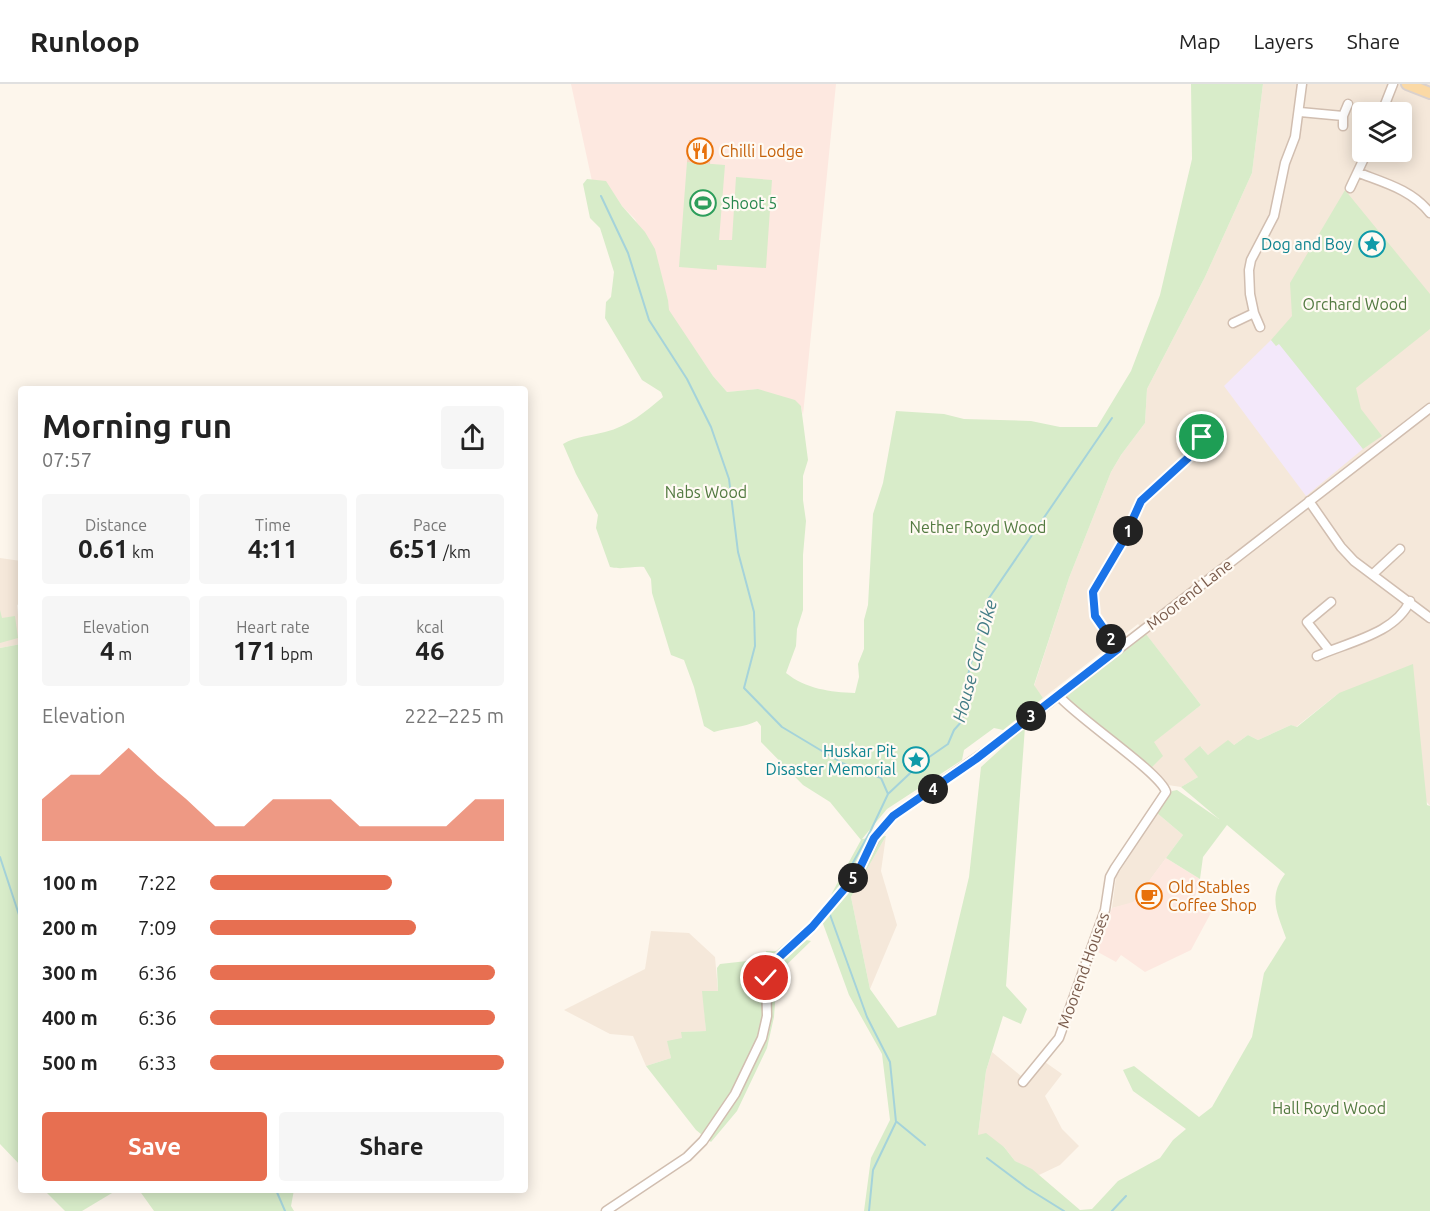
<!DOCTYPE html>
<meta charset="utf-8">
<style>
:root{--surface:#fff;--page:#f6f6f6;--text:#222;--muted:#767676;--line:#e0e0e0;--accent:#e76f51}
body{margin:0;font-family:Ubuntu,sans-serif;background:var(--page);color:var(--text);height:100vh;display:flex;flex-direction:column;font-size:22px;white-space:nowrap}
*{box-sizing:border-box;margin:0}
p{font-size:20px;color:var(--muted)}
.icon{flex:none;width:33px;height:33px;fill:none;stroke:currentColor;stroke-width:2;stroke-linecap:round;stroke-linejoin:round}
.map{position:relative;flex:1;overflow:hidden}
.details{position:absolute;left:18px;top:302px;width:510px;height:807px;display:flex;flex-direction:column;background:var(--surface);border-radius:6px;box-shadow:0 3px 15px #0003}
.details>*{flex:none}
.fabs{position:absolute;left:1352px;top:18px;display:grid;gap:12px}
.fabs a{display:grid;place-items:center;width:60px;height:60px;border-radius:6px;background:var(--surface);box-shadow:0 3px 15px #0003;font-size:30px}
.pin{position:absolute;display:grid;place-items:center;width:51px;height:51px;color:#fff;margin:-26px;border:3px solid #fff;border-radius:50%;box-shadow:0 2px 6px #0007}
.km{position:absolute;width:30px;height:30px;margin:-15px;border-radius:50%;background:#222;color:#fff;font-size:16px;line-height:30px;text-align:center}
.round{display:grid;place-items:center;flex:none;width:63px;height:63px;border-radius:6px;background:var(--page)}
.overview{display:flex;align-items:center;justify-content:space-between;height:102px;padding:0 24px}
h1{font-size:33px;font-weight:700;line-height:45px}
.figures{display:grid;grid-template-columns:repeat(3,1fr);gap:9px;height:102px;padding:6px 24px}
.figures div{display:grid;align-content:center;border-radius:6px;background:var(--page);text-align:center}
.figures b{font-size:26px;font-weight:700}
.figures small{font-size:16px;font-weight:400}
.figures p{font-size:16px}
.chart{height:168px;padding:12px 24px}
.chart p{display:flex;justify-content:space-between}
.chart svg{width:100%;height:108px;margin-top:6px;fill:var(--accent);opacity:.7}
.primary-button{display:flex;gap:12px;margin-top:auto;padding:12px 24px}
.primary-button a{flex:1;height:69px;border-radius:6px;background:var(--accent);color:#fff;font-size:24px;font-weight:700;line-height:69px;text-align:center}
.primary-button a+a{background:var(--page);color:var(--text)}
ul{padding:0 24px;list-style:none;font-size:20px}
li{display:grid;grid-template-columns:96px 72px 1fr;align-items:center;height:45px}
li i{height:15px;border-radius:8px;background:var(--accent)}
header{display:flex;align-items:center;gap:36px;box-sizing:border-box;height:84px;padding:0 30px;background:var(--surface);border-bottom:2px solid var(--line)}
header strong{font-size:28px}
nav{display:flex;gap:33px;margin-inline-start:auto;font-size:21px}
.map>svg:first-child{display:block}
.residential{fill:#f5e8da;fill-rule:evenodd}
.commercial{fill:#fde8e0}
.education{fill:#f3e8fa}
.green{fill:#d8ecc9}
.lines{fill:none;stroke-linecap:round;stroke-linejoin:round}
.stream{stroke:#a5d3da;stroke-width:2}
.building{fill:#f3d5c3}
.minor-casing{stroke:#d1beb0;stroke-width:11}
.major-casing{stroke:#dad1cd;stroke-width:14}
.minor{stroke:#fff;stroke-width:8}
.major{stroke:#fbd9a5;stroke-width:10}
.route-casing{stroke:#fff;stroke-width:12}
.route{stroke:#1a73e8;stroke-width:8}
.labels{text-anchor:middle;stroke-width:4.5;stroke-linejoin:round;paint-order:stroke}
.food-label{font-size:16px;fill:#c56008;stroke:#fffaf3;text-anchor:start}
.leisure-label{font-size:16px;fill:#27864d;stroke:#fffaf3;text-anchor:start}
.culture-label{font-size:16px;fill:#0d838f;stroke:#fffaf3;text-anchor:end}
.park-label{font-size:16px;fill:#537a41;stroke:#fffaf3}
.street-label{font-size:16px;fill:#7a5c4d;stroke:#fffaf3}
.water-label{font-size:18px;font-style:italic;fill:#437c86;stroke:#fffaf3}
</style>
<header>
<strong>Runloop</strong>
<nav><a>Map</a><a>Layers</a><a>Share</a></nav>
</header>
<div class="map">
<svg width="1430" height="1127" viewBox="0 0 1430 1127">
<rect width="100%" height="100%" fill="#fdf6ec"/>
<path class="residential" d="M1263,0H1430V722L1339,609L1296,643L1291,641L1258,656L1248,651L1234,661L1208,671L1201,663L1198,693L1181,703L1168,701L1150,685L1153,658L1201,621L1138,540L1043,614L1034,602L1069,494L1111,388L1121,371L1145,339L1147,305L1205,193L1252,89ZM1362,28H1401V68H1362Z
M0,474L21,477V519L17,521L21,560L0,564Z
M1157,729L1183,751L1133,819L1112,824L1116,793Z
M886,752L881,787L897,841L870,905L851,813Z
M651,847L689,849L715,873L718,907L703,908L706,947L682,948L683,954L668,958L671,974L646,982L633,952L610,950L564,926L645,885Z
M992,968L1021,992H1025L1030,996L1045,978L1062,990L1045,1012L1062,1045L1079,1062L1060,1081L1039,1091L1015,1077L1004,1063L978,1051L986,987Z"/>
<path class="commercial" d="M571,0H836L803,331L801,322L758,305L727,308L713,292L668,226V216L659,187L635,135L622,122L606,98L592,97Z
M1166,774L1200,795L1195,813L1213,825L1191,866L1145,888L1121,871L1116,878L1096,867L1112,824L1133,818Z"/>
<path class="education" d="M1271,256L1276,262L1279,259L1363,365L1306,412L1224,302Z"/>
<path class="green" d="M1191,0H1263L1252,89L1205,193L1147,305L1145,339L1121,371L1111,388L1069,494L1034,601L1043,614L1003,646L994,644L964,666L962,676L887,725L862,755L886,752L851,813L870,905L898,944L936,931L969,793L981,683L1025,643L1006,902L1027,925L1021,940L1003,932L986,987L978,1051L986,1049L1004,1063L1015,1077L1032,1085L1080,1126L1092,1125L1118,1097L1160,1074L1173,1056L1186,1045L1133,1007L1123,986L1134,982L1199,1033L1212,1023L1252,953L1264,889L1286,854C1277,828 1268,813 1285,790L1227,741L1203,773L1200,795L1166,774L1183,751L1157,729L1172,707L1177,706L1219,735L1181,703L1198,693L1184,675L1200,662L1208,671L1228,656L1234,661L1248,651L1258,656L1291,641L1297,643L1339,609L1413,580L1427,721L1430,722V1127H864L871,1074L890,1036L882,970L849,911L822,837L832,809L861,756L830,718L803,701L761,658V642L757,637C743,644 729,643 714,648L704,642L694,603L684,576L671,571L652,509L651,495L644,483C632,482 623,486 610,483L596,444L598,431L576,390L563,360C577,352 590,352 605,348C629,342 645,328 663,313L661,308L642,296L605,234L606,218L611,213L614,188L600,144L590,134L583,100L587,95L606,97L622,122L645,148L655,165L668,216L669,226L713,292L727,308L758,305L795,316L801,322L808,376L803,392V416L806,437L803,471V526L797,545L796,562L786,589C806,605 830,608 855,609L859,593L858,580L864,565V536L868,521L873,430L883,399L896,327L944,330L964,335L1031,337L1060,343H1097L1131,287L1160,211L1192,75Z
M687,78L725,81L719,156H732L736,93L772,96L766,184L717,181V186L679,183Z
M1345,106L1430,210V245L1356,304L1361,325L1382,352L1363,365L1279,260L1276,262L1271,256L1292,232L1290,199Z
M0,526L2,534L15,532L18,554L0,559Z
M1146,550L1201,621L1154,658L1163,672L1150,685L1066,613Z
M21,560V1082L0,1060V564Z
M793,853L811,857L777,890L774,933L767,964L737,1027L711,1058L696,1046L646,982L671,974L667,957L682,954L681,948L706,947L702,907H718L717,884L720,880L747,877H765L766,867H776Z
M44,1106H117L82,1127H65Z
M139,1106H294L291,1122L294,1127H154Z"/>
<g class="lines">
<path class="stream" d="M601,112L628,169L649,236L687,295L711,343L729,395L738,468L754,528L755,562L744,604L782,643L842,679L881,694L888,710
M0,773L21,837
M835,811L870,748L888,710L922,678L948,660L954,646L962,637L967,595L987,517L1112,334
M829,828L867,933L890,978L896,1038L873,1086L869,1127
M897,1038L925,1061
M987,1074L1027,1104L1064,1127
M276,1106L285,1127
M1112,1127L1126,1112"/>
</g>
<path class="building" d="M689,56L712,58L710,80L687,78Z"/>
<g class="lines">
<g class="minor-casing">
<path id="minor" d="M1300,28L1343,32
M1382,28L1393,0
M1343,42V32L1348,20
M1359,89C1385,99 1412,106 1430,129
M1350,104L1367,68
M1254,229L1260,243
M1233,239L1254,229L1250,210L1249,186L1251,176L1274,132L1285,79L1295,53L1302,0
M1309,417L1341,463L1354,477L1430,534
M1373,490L1400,465
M1118,565L1095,532L1093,508L1122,459L1141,417L1188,374L1202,353
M1329,566L1307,538L1331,518
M1317,572C1348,558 1395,550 1410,517
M1023,998L1059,954L1105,826L1110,793L1115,784L1166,708C1161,689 1076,633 1058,611
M606,1127L687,1073L703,1057L735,1010L762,954L767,932L766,894L775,876L812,843L857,790L875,754L893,732L996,660L1430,324"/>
</g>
<g class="major-casing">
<path id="major" d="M1407,0L1430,9"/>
</g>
<use href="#minor" class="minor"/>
<use href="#major" class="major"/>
</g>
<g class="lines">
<g class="route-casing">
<path id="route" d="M766,894L776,876L812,843L857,790L874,754L893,732L976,675L1118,565L1095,532L1093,508L1122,459L1141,417L1188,374L1202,353"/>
</g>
<use href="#route" class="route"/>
</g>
<defs>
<g id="restaurant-ring" transform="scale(1.35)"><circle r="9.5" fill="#fffaf3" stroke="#e8710a" stroke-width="1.5"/><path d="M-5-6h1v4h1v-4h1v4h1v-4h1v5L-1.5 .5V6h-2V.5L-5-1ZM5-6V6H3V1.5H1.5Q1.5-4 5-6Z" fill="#e8710a"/></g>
<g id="stadium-ring" transform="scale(1.35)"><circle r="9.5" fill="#fffaf3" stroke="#2e9e5b" stroke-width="1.5"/><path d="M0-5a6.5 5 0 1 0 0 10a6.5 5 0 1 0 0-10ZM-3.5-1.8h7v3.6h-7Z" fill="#2e9e5b"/></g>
<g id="sight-ring" transform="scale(1.35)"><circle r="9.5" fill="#fffaf3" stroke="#0f9aa8" stroke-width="1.5"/><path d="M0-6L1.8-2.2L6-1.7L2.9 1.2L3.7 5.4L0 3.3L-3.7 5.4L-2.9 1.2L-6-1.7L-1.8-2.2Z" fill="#0f9aa8"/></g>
<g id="cafe-ring" transform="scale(1.35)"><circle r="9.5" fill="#fffaf3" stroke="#e8710a" stroke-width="1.5"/><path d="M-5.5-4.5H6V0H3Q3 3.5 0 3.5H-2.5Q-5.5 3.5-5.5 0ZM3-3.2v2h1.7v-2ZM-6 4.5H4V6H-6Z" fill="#e8710a"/></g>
</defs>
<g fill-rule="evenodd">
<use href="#restaurant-ring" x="700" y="67"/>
<use href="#stadium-ring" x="703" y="119"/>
<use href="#sight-ring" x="1372" y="160"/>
<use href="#sight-ring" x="916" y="676"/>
<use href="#cafe-ring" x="1149" y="812"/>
</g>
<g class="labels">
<g class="food-label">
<text x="720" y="73">Chilli Lodge</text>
<text x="1168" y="809">Old Stables<tspan x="1168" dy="18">Coffee Shop</tspan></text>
</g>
<g class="leisure-label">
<text x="722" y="125">Shoot 5</text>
</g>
<g class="culture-label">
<text x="1352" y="166">Dog and Boy</text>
<text x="896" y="673">Huskar Pit<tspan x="896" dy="18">Disaster Memorial</tspan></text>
</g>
<g class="park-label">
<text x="1355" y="226">Orchard Wood</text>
<text x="706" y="414">Nabs Wood</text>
<text x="978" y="449">Nether Royd Wood</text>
<text x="1329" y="1030">Hall Royd Wood</text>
</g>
<g class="street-label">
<text transform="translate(1189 510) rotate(-38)" y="6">Moorend Lane</text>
<text transform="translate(1083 886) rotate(-70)" y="6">Moorend Houses</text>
</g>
<g class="water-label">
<text transform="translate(975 577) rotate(-75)" y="6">House Carr Dike</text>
</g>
</g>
</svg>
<div class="fabs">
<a><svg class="icon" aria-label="layers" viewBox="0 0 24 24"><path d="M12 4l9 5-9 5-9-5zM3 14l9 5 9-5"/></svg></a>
</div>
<div class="pin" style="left:1202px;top:353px;background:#1e9e55"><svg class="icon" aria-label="arrive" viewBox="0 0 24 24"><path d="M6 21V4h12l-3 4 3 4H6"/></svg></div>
<div class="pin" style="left:766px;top:894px;background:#d93025"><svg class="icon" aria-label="check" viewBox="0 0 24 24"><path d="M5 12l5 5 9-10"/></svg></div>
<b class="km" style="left:1128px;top:447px">1</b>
<b class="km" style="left:1111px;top:555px">2</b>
<b class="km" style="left:1031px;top:632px">3</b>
<b class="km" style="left:933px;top:705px">4</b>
<b class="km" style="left:853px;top:794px">5</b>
<section class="details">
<div class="overview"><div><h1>Morning run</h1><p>07:57</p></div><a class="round"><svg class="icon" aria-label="share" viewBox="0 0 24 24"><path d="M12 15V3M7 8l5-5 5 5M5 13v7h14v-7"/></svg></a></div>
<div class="figures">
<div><p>Distance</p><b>0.61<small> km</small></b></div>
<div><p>Time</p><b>4:11</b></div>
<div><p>Pace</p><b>6:51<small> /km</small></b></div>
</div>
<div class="figures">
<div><p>Elevation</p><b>4<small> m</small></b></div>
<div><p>Heart rate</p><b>171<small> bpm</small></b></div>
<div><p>kcal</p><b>46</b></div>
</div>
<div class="chart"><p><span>Elevation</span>222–225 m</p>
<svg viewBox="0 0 160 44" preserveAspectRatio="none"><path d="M0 44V27L10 17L20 17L30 6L40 17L50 27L60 38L70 38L80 27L90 27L100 27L110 38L120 38L130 38L140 38L150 27L160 27V44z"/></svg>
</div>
<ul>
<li><b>100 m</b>7:22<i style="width:62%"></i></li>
<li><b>200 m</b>7:09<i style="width:70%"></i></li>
<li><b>300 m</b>6:36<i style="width:97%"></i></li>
<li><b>400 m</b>6:36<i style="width:97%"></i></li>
<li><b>500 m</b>6:33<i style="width:100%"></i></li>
</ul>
<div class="primary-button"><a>Save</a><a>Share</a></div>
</section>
</div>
